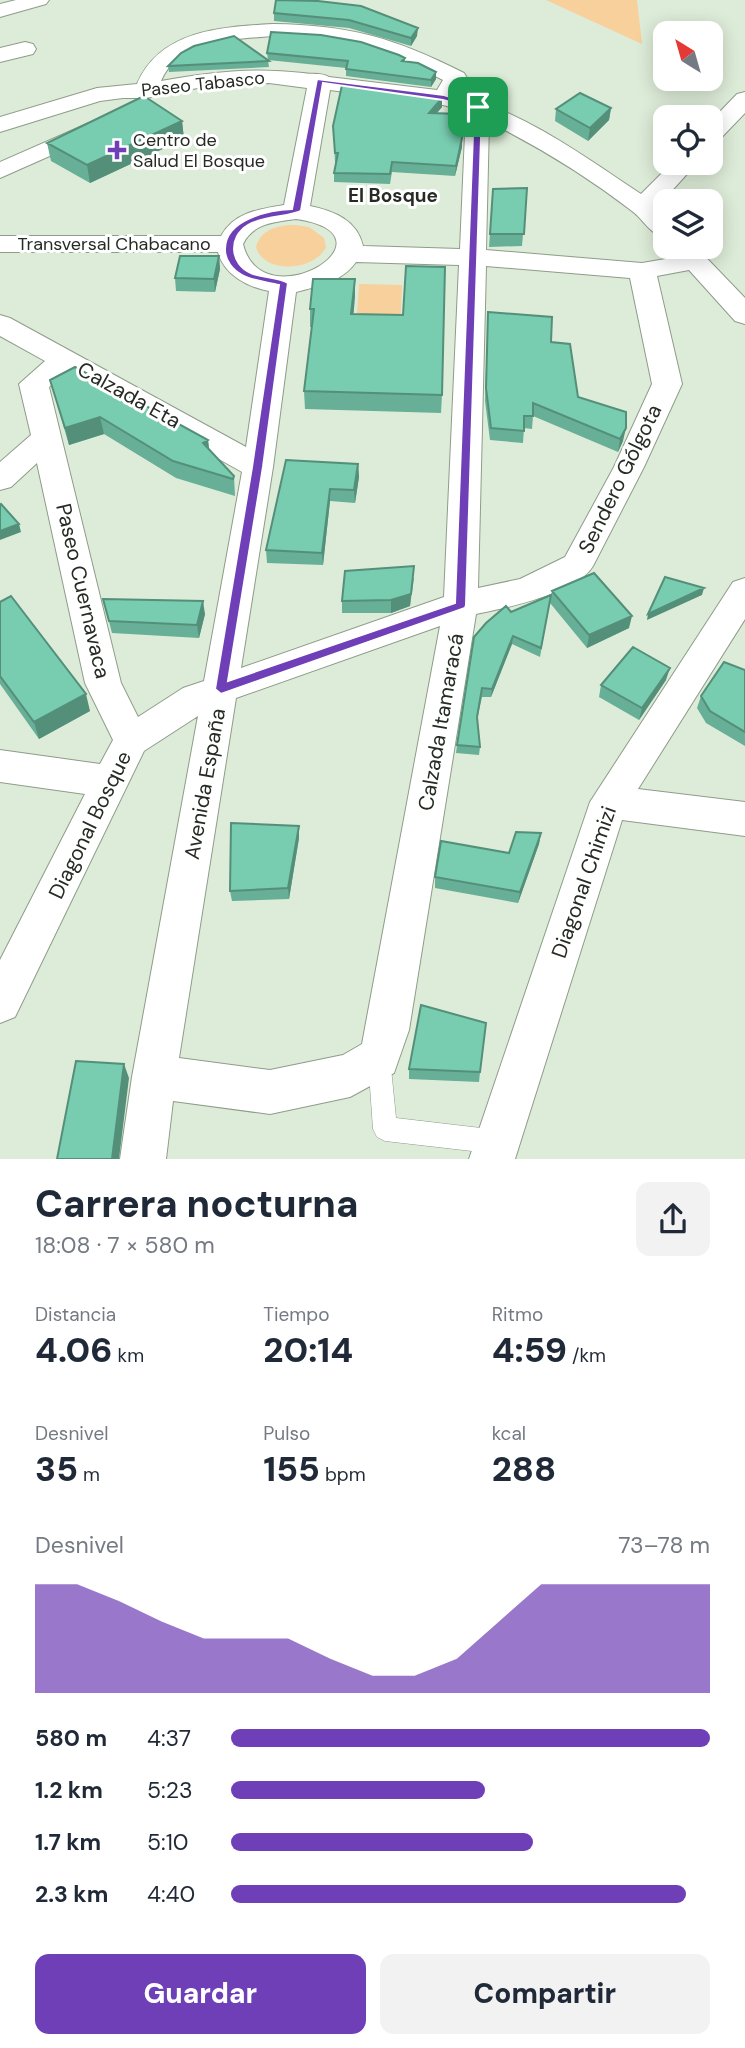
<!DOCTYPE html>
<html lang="es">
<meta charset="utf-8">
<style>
:root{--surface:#fff;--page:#f2f2f3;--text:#1f2937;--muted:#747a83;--accent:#6e3fb7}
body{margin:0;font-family:"DM Sans",sans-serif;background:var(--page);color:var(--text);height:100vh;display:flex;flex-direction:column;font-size:26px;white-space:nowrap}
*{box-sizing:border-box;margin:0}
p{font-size:23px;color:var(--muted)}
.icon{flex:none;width:38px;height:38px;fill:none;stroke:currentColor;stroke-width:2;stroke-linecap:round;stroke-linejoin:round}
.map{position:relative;height:1159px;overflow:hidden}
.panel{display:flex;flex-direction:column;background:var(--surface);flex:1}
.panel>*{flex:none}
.needle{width:46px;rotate:323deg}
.buttons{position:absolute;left:653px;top:21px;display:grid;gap:14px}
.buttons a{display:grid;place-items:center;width:70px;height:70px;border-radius:14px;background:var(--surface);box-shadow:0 4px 18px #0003;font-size:35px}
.pin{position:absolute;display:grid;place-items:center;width:60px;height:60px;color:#fff;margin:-30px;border-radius:14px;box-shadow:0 4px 10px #0006}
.round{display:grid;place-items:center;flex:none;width:74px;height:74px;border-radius:14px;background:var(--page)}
.summary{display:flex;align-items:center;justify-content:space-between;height:119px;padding:0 35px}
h1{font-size:38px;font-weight:800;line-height:52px}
.stats{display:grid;grid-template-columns:repeat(3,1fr);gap:10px;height:119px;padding:7px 35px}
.stats div{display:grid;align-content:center}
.stats b{font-size:35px;font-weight:800}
.stats small{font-size:19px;font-weight:400}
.stats p{font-size:19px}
.chart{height:196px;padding:14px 35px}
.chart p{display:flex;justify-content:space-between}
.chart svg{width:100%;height:126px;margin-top:7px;fill:var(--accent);opacity:.7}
.cta{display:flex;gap:14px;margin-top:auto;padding:14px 35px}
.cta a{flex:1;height:80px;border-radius:14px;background:var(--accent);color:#fff;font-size:28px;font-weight:800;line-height:80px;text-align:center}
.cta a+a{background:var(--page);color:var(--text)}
ul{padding:0 35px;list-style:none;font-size:23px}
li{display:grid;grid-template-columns:112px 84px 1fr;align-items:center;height:52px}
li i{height:18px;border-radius:9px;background:var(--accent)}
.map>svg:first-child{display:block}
.green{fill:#f7d09c}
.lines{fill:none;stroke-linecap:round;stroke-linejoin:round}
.service-casing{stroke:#8e9c89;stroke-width:1}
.minor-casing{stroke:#8e9c89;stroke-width:2}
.service{fill:#fff;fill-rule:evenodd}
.minor{fill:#fff;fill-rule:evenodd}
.wall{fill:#67af96}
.shaded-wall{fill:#548f7a}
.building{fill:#78ccaf;stroke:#548f7a;stroke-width:2}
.route{fill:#6e3fb7;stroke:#fff;stroke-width:2;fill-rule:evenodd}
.poi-dot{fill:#6e3fb7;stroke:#fff;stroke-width:2.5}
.labels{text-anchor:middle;stroke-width:6;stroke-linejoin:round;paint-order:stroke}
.far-street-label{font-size:18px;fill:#262b24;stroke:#fff}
.far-poi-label{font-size:18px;fill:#262b24;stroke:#fff;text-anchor:start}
.far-neighbourhood-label{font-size:19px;font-weight:bold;fill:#262b24;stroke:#fff}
.street-label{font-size:21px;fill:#262b24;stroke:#fff}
</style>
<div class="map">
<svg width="745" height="1159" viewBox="0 0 745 1159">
<rect width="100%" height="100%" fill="#ddecd8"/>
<path class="green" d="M546,0H637L642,44Z
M295,225L309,227L324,238L326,247C315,271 264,275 256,247C261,229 278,225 295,225Z
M359,284L402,285L400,331H356Z"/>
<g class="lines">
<g class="service-casing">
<path id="service" d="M379,1047L387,1050L390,1058L396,1118L498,1130L506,1134L510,1142L506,1150L498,1154L385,1141L377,1137L373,1129L368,1058L371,1050Z"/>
</g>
<g class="minor-casing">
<path id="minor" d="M16,0H49L46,4L0,17V4Z
M273,24C350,25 395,38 464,73L467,78L458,95C526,113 583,156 641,194L672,163H697L657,207L665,215V238C650,234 644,220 632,211C588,177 539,147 489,122L486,250L642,263L677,257L669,247H696L745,298V324L735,321L689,270L657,276L682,384L644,467L593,566C578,593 506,608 476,614L409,1030L394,1073L350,1097L270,1114L173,1101L166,1159H120L132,1077L198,716L144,751L15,1017L0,1023V960L85,794L0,782V750L100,764L113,740L85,683L37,463L11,487L0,490V462L31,435L19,384L45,361L0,336V315L10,318L246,447L269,291C248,287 224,275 218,252H0V236H221C234,212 260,209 284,205L307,88L269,83L208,86L146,98H123L100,101L0,132V117L97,88L137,84C160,30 221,27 273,24ZM273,36C346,38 379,47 443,80L437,90L329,77C321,72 312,75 303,73C254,67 209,72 161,81C178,40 235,39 273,36ZM330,90L443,105L466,111L460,249L363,246C357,220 334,211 310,206ZM296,219C405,235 262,323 243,244C253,223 275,222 296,219ZM356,262L459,265L444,597L241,668L273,467L296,292C319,286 342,282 356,262ZM486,266L630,278L652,384L614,467L565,557L520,579L478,588ZM66,373L242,472L204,681L183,688L138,717L121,683L49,387ZM440,626L362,1044L343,1055L270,1070L179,1058L236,698Z
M25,42L33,44L36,49L33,54L0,62V48Z
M745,92V113L718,141L710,143V122L737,94Z
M89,123L97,125L101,130L97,135L0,178V162Z
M745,578V619L638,789L745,802V836L622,820L515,1159H469L590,802L733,582Z"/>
</g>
<use href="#service" class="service"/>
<use href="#minor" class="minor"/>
</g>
<path class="wall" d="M276,0L417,36L411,46L349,28L274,21V13Z
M267,53L405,58V61L436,72V79L431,87L346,76V68L268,60L269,67L169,72L168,66L268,60Z
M442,98V107L437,113L462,147L455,176L392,172L390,184L334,182V173L336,162H335L333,126Z
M611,108L609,120L588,141L555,121L556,109Z
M182,121L184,139L90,183L51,161L47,143Z
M527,188L522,246L489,247L493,189Z
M219,256L220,269L215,292L176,291L175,278Z
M355,279L353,314L442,395L441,413L305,409L304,391L312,327H310V309Z
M488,312L551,342L578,397L623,441L618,452L533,416L532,429L524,428L523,443L490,440L485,401Z
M50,380L208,440L209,449L234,476L235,496L176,478L104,434L69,445Z
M286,460L358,464L359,477L355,503L330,501L323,565L267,563L266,550Z
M414,578L410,606L391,613H342V601Z
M552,591L629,628L587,648L550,603Z
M551,595L540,657L512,644L491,697H482L477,720L480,747L479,755L456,753L457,745L511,612Z
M103,599L205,614L199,638L112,633Z
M0,602L90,711L39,739L0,684Z
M745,670V746L706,723L697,708L701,696Z
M666,680L639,720L599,697L601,685Z
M541,833L539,844L518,903L435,888V877L509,853Z
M299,838L289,899L232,901L230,891Z
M409,1069L480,1072L479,1082L409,1079Z"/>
<path class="shaded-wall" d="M418,28L417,36L411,46V38Z
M436,72V79L431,87V80Z
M442,98V107L429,122V113Z
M611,108L609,120L588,141L590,128Z
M182,121L184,139L90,183L87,165Z
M462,138V147L455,176L456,166Z
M219,256L220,269L215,292L214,279Z
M355,279V297L352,332L351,314Z
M100,417L104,434L69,445L65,428Z
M626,428L623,441L618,452L620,439Z
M208,440L210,457L203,443Z
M358,464L359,477L355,503L354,490Z
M330,489V501L323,565L322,553Z
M19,524L21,532L0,540V531Z
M414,566L410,606L391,613V600Z
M704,588L702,595L647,620L648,614Z
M203,601L205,614L199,638L197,625Z
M632,616L629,628L587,648L589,635Z
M513,636L512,644L491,697L492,689Z
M670,668L666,680L639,720L642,708Z
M86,694L90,711L39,739L34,722Z
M299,826V838L289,899L288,888Z
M541,833L539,844L518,903L520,892Z
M124,1064L129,1078L119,1159H112Z"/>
<path class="building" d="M276,0L318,1L361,6L418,28L411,38L349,20L274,13Z
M271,32L321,35L361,42L399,55L405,58L402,61L418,63L436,72L431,80L346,69L348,61L267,53Z
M234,36L269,61L168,66L181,53L194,46Z
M342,85L442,98L429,113L463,114L462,138L456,166L392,162L390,174L334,173L338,153H335L333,126Z
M580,93L611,108L590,128L556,109Z
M144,96L182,121L87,165L47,143Z
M527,188L524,234H490L493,189Z
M180,256H219L214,279L175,278Z
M406,266L445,267L442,395L304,391L314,309H310L313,279H355L351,314L403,315Z
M488,312L552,317L551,342L570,344L578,397L626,412V428L620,439L533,403V416H524V431L491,428L486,388Z
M75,367L208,440L203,443L234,476L233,479L173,461L100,417L65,428L50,380Z
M286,460L358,464L354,490L330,489L322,553L266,550Z
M1,504L19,524L0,531V505Z
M414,566L411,594L391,600L342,601L345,571Z
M594,573L632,616L589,635L552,591Z
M665,577L704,588L648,614Z
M551,595L541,648L513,636L492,689L482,688L477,717L480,747L457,745L474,637L486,623L506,606L511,612Z
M11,596L86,694L34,722L0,676V602Z
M103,599L203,601L197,625L109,621Z
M633,647L670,668L642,708L601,685Z
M724,662L745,670V732L710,711L701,696Z
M231,823L299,826L288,888L230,891Z
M516,832L541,833L520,892L435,877L441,841L509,853Z
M421,1005L486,1023L480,1072L409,1069Z
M76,1061L124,1064L112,1159H57Z"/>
<path class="route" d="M317,79L444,95L482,107L466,605L465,608L221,694L215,689L252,467L279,285C267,282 252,281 242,275C233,270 225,261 225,250C224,219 269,210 292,209ZM323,83L443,100L474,108L455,603L228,681L263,467L288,283C278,277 263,278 251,273C230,264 228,237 248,225C263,216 290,217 301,211Z"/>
<path class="poi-dot" d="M113.5 139.5h7v7h7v7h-7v7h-7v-7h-7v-7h7z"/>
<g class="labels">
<g class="far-street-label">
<text transform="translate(203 84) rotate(-6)" y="6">Paseo Tabasco</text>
<text x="114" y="250">Transversal Chabacano</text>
</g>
<g class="far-poi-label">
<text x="133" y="146">Centro de<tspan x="133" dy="21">Salud El Bosque</tspan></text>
</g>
<g class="far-neighbourhood-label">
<text x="393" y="202">El Bosque</text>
</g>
<g class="street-label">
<text transform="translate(129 395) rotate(29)" y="7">Calzada Eta</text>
<text transform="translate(620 479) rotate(-64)" y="7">Sendero Gólgota</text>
<text transform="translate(83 591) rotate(77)" y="7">Paseo Cuernavaca</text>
<text transform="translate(441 722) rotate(-80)" y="7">Calzada Itamaracá</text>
<text transform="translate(205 784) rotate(-80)" y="7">Avenida España</text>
<text transform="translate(90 825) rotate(-64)" y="7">Diagonal Bosque</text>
<text transform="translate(584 882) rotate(-71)" y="7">Diagonal Chimizi</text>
</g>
</g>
</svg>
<div class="buttons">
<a><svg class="needle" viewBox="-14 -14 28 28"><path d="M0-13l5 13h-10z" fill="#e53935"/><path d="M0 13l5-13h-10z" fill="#747a83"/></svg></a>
<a><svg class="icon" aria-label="locate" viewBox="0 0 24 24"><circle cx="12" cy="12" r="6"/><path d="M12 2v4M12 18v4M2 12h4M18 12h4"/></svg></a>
<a><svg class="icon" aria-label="layers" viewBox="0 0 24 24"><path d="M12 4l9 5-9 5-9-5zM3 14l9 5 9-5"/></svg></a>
</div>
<div class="pin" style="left:478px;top:107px;background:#1e9e55"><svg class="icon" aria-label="arrive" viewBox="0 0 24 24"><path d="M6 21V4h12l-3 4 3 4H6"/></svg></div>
</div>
<section class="panel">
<div class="summary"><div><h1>Carrera nocturna</h1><p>18:08 · 7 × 580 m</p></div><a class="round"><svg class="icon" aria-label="share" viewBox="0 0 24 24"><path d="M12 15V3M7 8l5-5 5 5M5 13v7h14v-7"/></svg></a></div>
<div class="stats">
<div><p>Distancia</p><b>4.06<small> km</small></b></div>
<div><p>Tiempo</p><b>20:14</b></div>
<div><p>Ritmo</p><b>4:59<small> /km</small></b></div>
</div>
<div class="stats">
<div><p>Desnivel</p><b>35<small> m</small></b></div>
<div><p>Pulso</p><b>155<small> bpm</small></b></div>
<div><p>kcal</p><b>288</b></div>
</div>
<div class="chart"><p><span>Desnivel</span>73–78 m</p>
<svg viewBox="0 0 160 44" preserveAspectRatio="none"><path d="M0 44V6L10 6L20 12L30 19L40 25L50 25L60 25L70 32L80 38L90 38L100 32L110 19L120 6L130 6L140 6L150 6L160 6V44z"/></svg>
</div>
<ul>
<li><b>580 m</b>4:37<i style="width:100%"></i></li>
<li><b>1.2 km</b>5:23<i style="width:53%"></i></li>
<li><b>1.7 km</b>5:10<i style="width:63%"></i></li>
<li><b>2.3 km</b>4:40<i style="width:95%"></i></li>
</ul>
<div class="cta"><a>Guardar</a><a>Compartir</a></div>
</section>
